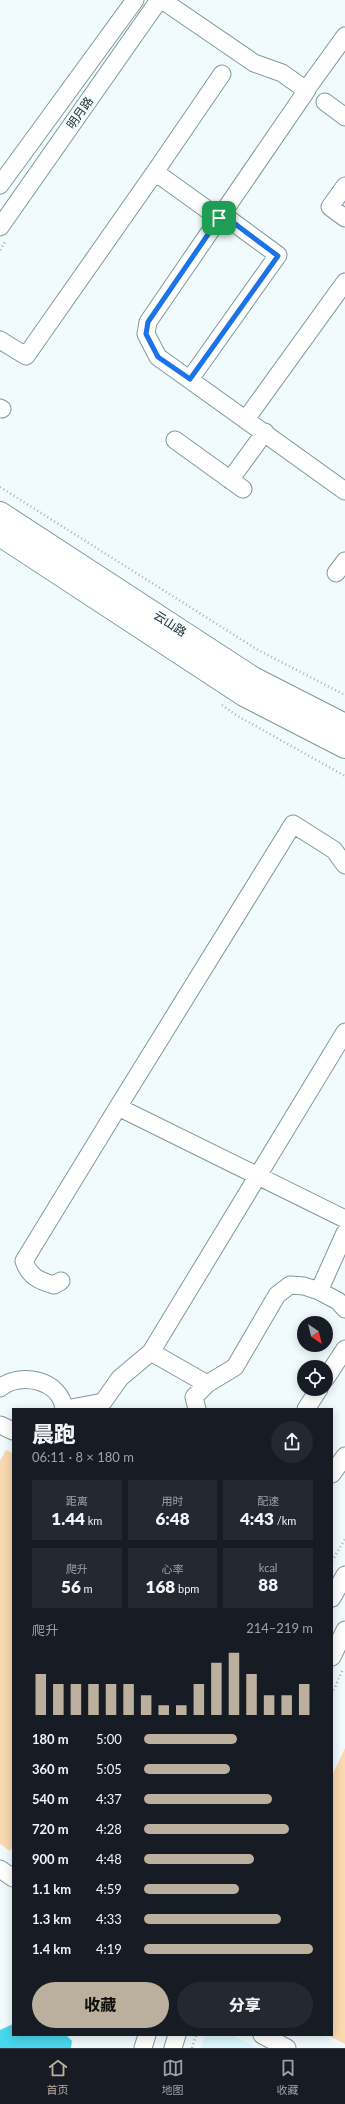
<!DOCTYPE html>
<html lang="zh">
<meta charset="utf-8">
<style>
:root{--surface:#171b24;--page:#242831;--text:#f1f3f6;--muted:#9ea1a6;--line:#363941;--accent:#bbaf9d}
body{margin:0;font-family:Lato,"Noto Sans SC",sans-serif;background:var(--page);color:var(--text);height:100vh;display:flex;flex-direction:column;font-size:15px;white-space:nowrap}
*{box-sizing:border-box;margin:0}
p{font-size:13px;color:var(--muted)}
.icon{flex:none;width:22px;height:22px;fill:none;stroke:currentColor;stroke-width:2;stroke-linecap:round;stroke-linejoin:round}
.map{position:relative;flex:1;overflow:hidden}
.sheet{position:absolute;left:12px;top:1408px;width:321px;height:628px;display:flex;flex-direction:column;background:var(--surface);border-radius:0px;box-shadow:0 2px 10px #0003}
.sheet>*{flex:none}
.needle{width:26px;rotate:145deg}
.controls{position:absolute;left:297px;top:1316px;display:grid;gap:8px}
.controls a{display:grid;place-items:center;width:36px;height:36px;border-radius:50%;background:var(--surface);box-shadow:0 2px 10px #0003;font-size:20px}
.pin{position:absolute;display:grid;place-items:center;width:34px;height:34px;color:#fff;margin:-17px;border-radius:8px;box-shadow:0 2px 6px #0006}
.round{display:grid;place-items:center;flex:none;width:42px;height:42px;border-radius:21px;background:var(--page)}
.overview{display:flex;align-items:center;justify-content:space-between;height:68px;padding:0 20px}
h1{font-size:22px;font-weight:800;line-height:30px}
.stats{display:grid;grid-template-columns:repeat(3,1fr);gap:6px;height:68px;padding:4px 20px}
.stats div{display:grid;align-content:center;border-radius:0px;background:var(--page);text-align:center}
.stats b{font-size:17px;font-weight:800}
.stats small{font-size:11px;font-weight:400}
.stats p{font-size:11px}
.chart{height:112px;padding:8px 20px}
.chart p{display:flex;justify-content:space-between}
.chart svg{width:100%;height:72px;margin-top:4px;stroke:var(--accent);stroke-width:6}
.action{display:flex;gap:8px;margin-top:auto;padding:8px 20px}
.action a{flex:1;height:46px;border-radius:24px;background:var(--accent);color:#111;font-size:16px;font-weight:800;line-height:46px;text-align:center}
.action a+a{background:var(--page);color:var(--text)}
ul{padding:0 20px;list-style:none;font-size:13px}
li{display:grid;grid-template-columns:64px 48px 1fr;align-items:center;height:30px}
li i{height:10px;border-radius:5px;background:var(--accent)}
.menu{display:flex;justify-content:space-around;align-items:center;height:56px;border-top:1px solid var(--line);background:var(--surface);font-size:11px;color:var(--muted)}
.menu a{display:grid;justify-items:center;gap:2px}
.menu .current{color:var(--accent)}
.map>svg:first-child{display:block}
.built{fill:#daf8fd}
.green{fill:#f9d9af}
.water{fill:#48d7eb}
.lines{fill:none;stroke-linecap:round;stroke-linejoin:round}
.minor-casing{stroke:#7f999d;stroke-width:19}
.major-casing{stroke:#7f999d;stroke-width:24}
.path{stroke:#a7b1b3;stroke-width:2.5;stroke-dasharray:1 3;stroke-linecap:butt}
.minor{stroke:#fff;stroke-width:17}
.major{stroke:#fff;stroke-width:22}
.route-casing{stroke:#fff;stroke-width:8}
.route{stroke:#1a73e8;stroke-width:5}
.labels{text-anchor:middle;stroke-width:3;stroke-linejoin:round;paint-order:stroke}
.street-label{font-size:12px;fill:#252f31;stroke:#f1fbfd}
</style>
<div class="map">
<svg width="345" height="2048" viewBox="0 0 345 2048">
<rect width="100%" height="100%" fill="#f1fbfd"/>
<path class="built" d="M205,2035H232L258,2048H201Z"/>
<path class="green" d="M6,1450L13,1453V1846L10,1851L0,1844V1461Z
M345,1748V2044L327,2035H332V1776Z"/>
<path class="water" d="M13,2024V2035H66L72,2041L71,2048H0V2030Z"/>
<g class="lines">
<g class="minor-casing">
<path id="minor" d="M162,0L254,63L282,73L306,90L345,36
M307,90L148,322L146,334L158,357L345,491
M325,102L345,117
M0,185L135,0
M345,186L330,207L345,218
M219,218L155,172L222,74
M0,227L159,0
M0,340L26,356L155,172
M190,379L278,255L222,214
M0,408L2,409
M246,419L345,282
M175,440L243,489
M230,480L265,432
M336,573L345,561
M118,1107L293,824L334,850L345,865
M61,1281L54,1285C39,1281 29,1276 24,1261L118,1107L345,1219
M319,1291L345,1233
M151,1352L207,1384L235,1367L277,1295L290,1285L304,1286L319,1291L338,1301L345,1309
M326,1378L345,1349
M0,1388C20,1371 61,1380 64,1409
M66,1409L103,1402L120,1378L151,1352L345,1032
M197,1409L194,1397L207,1384
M306,1409L319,1389
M0,1425L13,1431
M332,1474L345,1456
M332,1598L345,1575
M332,1657L345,1630
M0,1869L13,1878
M262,2035L287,2048
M143,2048L147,2035
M173,2048L177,2035"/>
</g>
<g class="major-casing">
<path id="major" d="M0,513L253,678L345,725
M0,535L244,695L345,747"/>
</g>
<path class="path" d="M0,250L5,242
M0,487L258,650L345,695
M222,705L236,715L345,776
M332,1561L345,1539
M332,1694L343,1669
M192,2048L196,2035"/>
<use href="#minor" class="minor"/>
<use href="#major" class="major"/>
</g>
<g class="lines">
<g class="route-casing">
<path id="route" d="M222,214L278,256L190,379L158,357L146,334L148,322Z"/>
</g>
<use href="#route" class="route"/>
</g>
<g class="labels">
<g class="street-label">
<text transform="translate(80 113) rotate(-55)" y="4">明月路</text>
<text transform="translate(170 624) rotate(33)" y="4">云山路</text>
</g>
</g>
</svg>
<div class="controls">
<a><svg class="needle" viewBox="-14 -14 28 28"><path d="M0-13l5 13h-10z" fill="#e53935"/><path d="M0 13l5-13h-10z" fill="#9ea1a6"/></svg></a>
<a><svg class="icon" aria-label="locate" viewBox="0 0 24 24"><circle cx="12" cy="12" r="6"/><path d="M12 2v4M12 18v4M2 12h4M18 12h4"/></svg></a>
</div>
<div class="pin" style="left:219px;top:218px;background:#1e9e55"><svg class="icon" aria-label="arrive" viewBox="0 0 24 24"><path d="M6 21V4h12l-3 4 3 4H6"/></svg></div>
<section class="sheet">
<div class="overview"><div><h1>晨跑</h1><p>06:11 · 8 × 180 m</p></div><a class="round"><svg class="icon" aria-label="share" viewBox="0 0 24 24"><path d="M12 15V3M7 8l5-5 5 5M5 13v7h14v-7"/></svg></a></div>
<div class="stats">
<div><p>距离</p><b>1.44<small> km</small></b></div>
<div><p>用时</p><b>6:48</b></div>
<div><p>配速</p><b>4:43<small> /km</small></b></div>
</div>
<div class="stats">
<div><p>爬升</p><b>56<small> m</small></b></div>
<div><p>心率</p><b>168<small> bpm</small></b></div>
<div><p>kcal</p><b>88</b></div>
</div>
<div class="chart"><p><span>爬升</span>214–219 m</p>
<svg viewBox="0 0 160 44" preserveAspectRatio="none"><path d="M5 44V19M15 44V25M25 44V25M35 44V25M45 44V25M55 44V25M65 44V32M75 44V38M85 44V38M95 44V25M105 44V12M115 44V6M125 44V19M135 44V32M145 44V32M155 44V25"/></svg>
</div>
<ul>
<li><b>180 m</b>5:00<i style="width:55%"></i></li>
<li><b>360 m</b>5:05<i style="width:51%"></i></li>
<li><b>540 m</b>4:37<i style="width:76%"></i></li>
<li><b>720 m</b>4:28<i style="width:86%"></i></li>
<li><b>900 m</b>4:48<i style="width:65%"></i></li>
<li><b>1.1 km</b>4:59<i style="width:56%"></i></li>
<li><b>1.3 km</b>4:33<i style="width:81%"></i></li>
<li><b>1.4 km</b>4:19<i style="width:100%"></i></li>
</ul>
<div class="action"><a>收藏</a><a>分享</a></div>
</section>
</div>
<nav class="menu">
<a class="current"><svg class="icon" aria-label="home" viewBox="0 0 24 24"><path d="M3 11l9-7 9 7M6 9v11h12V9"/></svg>首页</a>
<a><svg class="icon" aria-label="map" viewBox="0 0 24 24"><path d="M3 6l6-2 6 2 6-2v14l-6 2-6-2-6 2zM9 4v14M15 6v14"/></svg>地图</a>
<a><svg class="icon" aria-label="saved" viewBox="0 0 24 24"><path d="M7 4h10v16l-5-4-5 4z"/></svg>收藏</a>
</nav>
